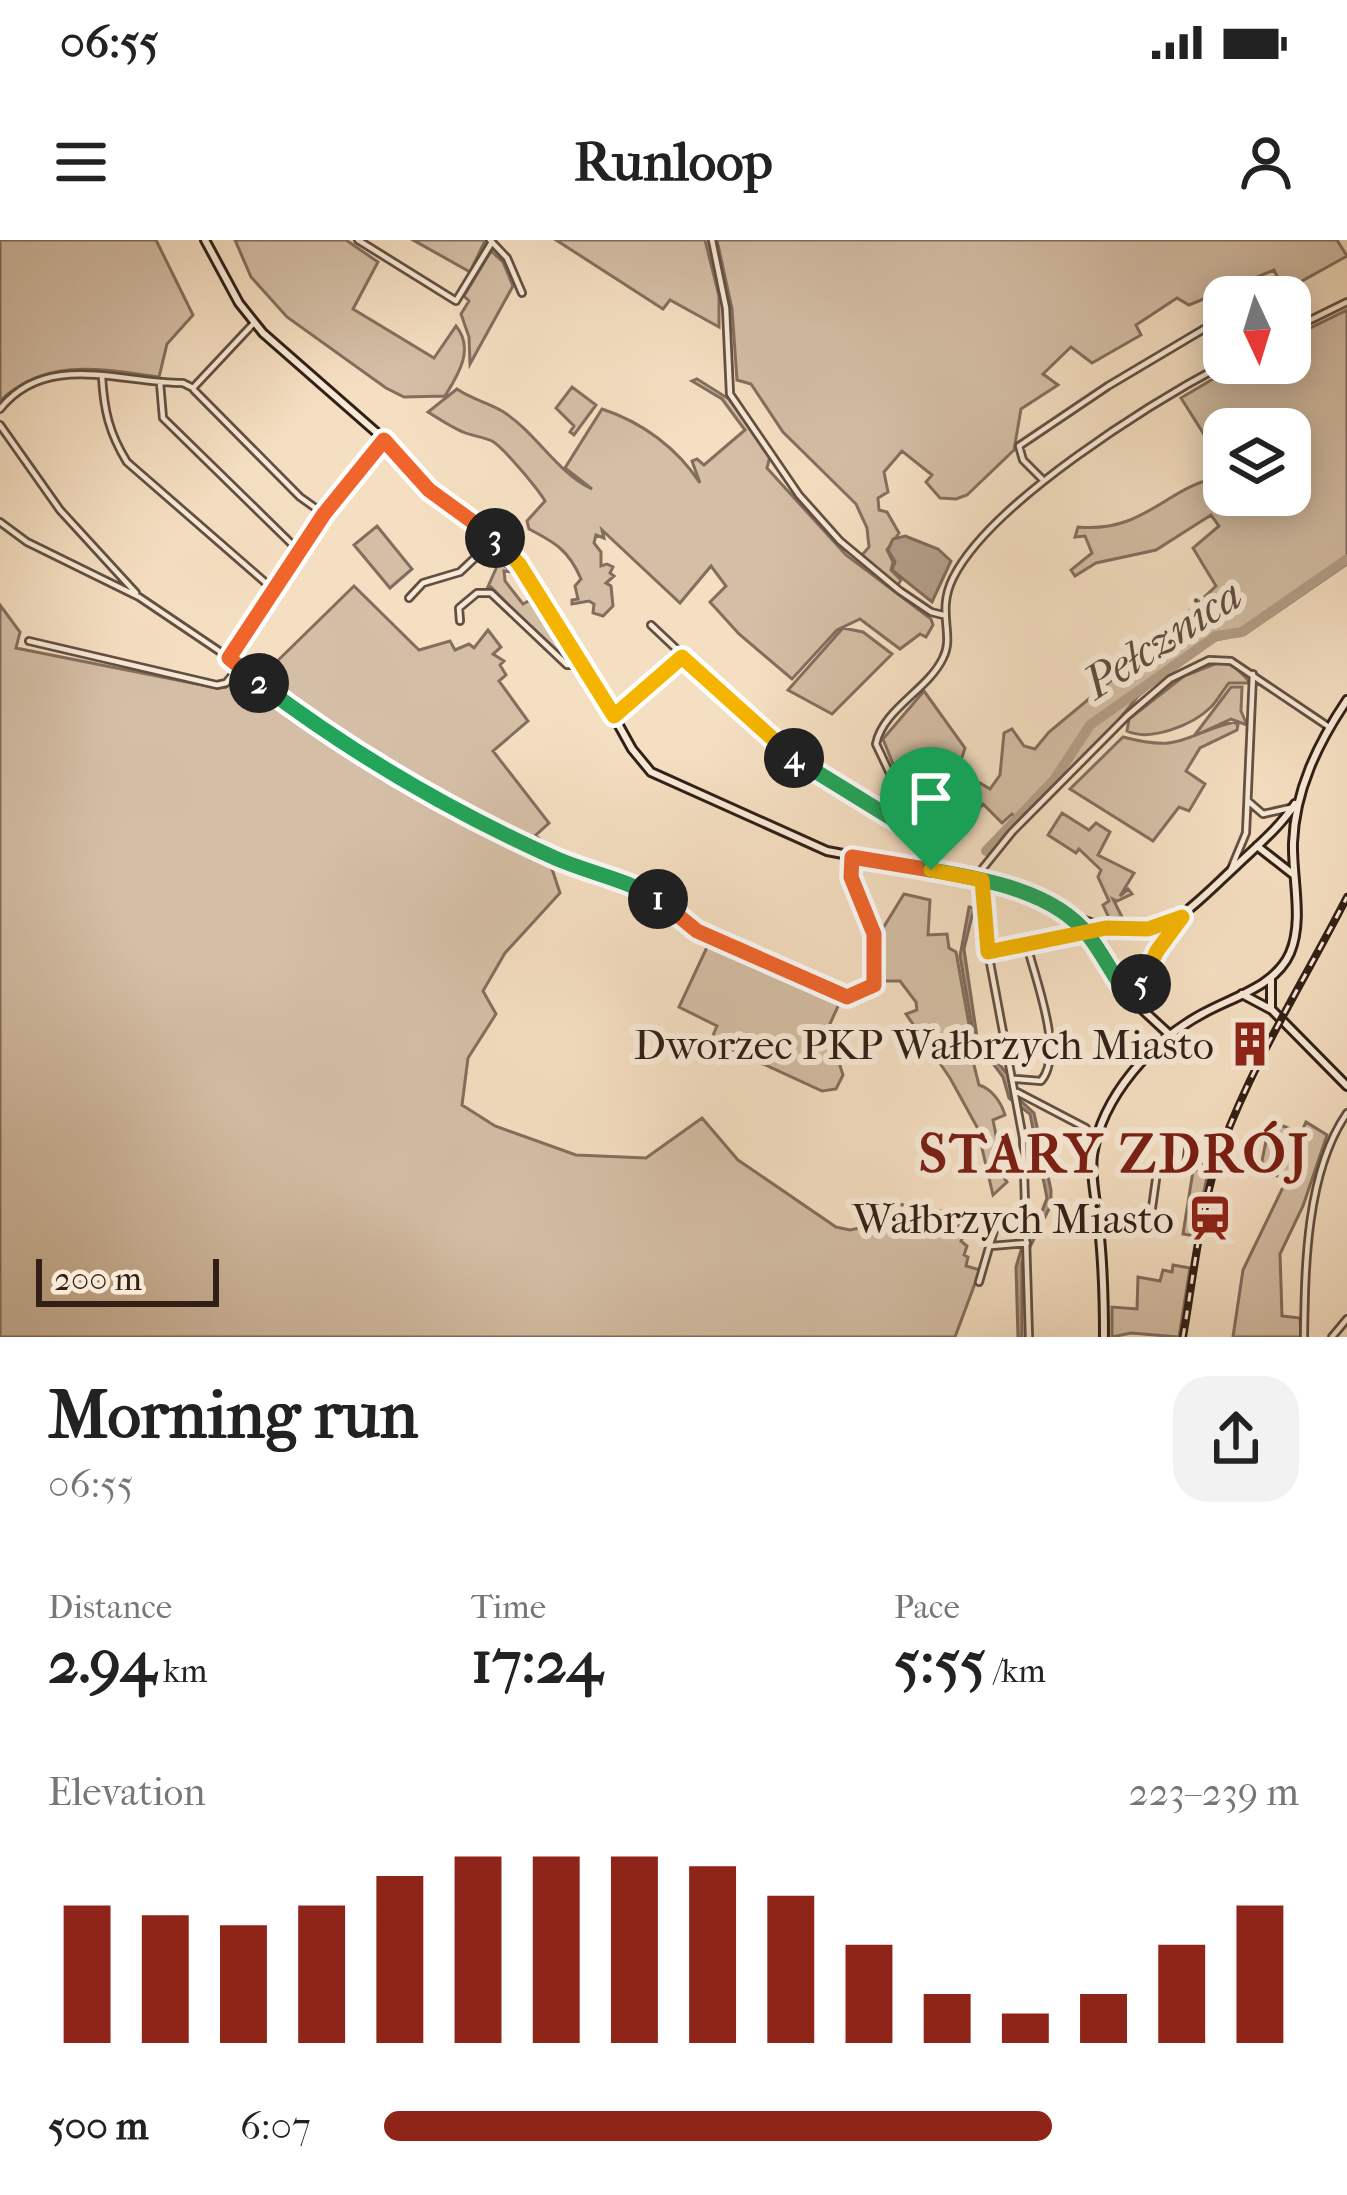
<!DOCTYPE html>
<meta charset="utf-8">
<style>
:root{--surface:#fff;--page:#f2f2f2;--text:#222;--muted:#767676;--accent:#8f2418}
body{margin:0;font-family:"IM FELL French Canon",serif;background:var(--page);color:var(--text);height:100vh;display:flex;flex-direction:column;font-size:45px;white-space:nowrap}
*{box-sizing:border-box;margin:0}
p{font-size:39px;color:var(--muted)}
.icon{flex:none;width:66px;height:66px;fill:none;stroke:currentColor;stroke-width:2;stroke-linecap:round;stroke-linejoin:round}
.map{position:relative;height:1097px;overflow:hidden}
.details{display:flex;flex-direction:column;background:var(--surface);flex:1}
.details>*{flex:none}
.needle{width:78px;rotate:176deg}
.tools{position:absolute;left:1203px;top:36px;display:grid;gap:24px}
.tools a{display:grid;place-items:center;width:108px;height:108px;border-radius:24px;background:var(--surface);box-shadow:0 6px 30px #0003;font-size:60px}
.scale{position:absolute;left:36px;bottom:30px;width:183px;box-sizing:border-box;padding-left:12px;border:6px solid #321f16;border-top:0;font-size:33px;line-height:42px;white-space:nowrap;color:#321f16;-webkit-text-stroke:9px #f8ead7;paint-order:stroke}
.pin{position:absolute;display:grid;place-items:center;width:102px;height:102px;color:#fff;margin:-123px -51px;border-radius:50% 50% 50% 0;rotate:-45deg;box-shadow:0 0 12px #0007}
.pin .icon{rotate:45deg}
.km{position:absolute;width:60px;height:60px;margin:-30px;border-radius:50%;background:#222;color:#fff;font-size:33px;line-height:60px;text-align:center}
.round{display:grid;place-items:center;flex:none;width:126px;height:126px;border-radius:36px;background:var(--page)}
.overview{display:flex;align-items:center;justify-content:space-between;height:204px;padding:0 48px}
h1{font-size:66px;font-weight:800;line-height:90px}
.figures{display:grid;grid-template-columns:repeat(3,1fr);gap:18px;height:204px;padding:12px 48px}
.figures div{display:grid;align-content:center}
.figures b{font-size:60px;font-weight:800}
.figures small{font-size:33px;font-weight:400}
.figures p{font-size:33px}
.chart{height:336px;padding:24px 48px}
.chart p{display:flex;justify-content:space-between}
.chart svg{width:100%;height:216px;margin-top:12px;stroke:var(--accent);stroke-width:6}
ul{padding:0 48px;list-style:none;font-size:39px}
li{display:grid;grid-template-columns:192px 144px 1fr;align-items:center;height:90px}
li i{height:30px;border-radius:15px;background:var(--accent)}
.status{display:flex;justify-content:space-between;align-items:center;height:84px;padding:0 60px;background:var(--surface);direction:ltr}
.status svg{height:33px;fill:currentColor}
header{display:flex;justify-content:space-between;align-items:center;height:156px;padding:0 48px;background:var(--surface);font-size:54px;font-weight:800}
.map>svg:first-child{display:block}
.green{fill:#d4bea5;stroke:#836e5e;stroke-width:3;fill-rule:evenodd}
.water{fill:#b39e88;stroke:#7f6b5a;stroke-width:3}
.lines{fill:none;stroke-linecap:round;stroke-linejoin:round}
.river{stroke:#b39e88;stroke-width:10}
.minor-casing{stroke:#634f41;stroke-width:10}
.secondary-casing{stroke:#321f16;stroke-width:12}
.minor{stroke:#f8ead7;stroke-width:4.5}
.secondary{stroke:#f8ead7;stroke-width:6}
.rail-casing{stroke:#321f16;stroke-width:8}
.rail{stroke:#f8ead7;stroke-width:3;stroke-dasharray:9;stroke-linecap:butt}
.split-1-casing{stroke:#fff;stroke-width:24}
.split-2-casing{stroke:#fff;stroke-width:24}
.split-3-casing{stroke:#fff;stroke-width:24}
.split-4-casing{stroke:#fff;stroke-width:24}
.split-5-casing{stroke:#fff;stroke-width:24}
.split-6-casing{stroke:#fff;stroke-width:24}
.split-1{stroke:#f0652b;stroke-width:15}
.split-2{stroke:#22a559;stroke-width:15}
.split-3{stroke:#f0652b;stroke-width:15}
.split-4{stroke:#f5b400;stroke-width:15}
.split-5{stroke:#22a559;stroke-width:15}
.split-6{stroke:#f5b400;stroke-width:15}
.labels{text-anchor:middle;stroke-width:12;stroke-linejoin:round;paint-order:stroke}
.poi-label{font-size:42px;fill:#321f16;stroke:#f8ead7;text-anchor:end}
.water-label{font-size:45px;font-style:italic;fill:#5f4b3e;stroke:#f8ead7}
.district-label{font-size:54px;font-weight:bold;letter-spacing:3px;fill:#7a1f14;stroke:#f8ead7}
</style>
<div class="status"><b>06:55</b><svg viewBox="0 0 49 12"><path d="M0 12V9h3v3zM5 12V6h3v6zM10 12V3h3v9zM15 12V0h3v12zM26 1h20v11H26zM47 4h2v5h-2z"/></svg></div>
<header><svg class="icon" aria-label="menu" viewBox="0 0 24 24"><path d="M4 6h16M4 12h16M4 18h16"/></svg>Runloop<svg class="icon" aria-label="person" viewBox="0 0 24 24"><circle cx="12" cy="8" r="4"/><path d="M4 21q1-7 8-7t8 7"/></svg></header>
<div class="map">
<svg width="1347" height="1097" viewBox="0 0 1347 1097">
<rect width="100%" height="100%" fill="#f5dfc2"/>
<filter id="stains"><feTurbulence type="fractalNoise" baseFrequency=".00167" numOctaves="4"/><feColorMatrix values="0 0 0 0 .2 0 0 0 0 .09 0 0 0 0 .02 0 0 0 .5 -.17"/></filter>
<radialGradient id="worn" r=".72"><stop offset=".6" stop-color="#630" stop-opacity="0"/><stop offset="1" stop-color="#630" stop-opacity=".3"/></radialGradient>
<path class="green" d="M0,0H156L193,75L167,104L159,137C101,129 46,117 0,161Z
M235,0H346L378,22L353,69L434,118L456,86C475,109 458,135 445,156L404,157L386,148L287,77L251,37Z
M413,0H484L485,1L470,32Z
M556,0H705L719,56V87L670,60L663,69Z
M717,0H1337L1347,16L1284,51L1274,30L1189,65L1177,58L1136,85L1141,95L1092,123L1071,107L1043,134L1058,145L1021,169L1014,210L967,255L956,259L940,258L926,242L932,235L902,211L884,232L888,252L878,258L879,270L887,272L899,293L887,310L893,322L891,330L901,340L897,346L862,315L869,307L867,288L856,264L783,192L751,144L737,140L732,69Z
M491,11L503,22L513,46L470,124L469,97L461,74L469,61L464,56Z
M1347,70V324L1245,394L1205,402L1138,456L1101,502L1017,579L1012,574L1002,583L983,564L971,580L959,571L980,543L990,549L1000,535L1004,493L1012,489L1024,506L1035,509L1049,492L1125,429L1144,404L1183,377L1216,346L1193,308L1219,286L1211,275L1156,310L1096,323L1075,336L1071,330L1092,313L1085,296L1075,297L1078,287C1145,293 1164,248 1222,236V223L1181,158L1240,123H1290V98ZM1224,189H1290V255H1224Z
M697,139L729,159L770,216L767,228L846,315L931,379L933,385L926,397L920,394L900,409L860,379L837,390L792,439L739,394L710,362L726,346L711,326L680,363L602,290L604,298L596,295L594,303L601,312V326L607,324L613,327L610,333L614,336L606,343L611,346L613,366L603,376L593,373L594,364L589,361L572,364V360L578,359L575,346L581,339C569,310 554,302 529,289L527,281L545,261C538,249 503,207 492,201C484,197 472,196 463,192C451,187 439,179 428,172L457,149C471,159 487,162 502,171C536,192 557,233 592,249L565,228L602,169C642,182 677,208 700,243L692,221L697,219L704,225L745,190L722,159L692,141Z
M572,147L596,165L574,195L570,192L574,186L556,168Z
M377,286L412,329L390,348L354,305Z
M499,322L514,332L504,331L505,341L523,364L532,359L573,425L554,412L491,347L486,351Z
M354,346L419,410L450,401L455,410L469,404L474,408L488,390L501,407L493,414L504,421L500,425L506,435L499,441L528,481L493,511L549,583L536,595L552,614L352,505L260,438Z
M0,365L20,392L16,408L217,448L226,447L237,435C339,507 436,561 548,617L560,653L505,713L483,751L496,774L468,818L462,865L495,886L576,915L646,918L702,878L738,920L836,987L850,990L878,984L891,963L961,974L958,992L964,995L961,1001L967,1006L964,1015L968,1017L966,1026L980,1030L955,1097H0Z
M843,388L863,392L892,414L832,474L788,450Z
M1220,422L1233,425L1251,443H1229C1223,450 1218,460 1211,467C1193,485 1150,502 1127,491L1129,479L1184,436Z
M1231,447H1242L1241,471L1247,485L1231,479L1194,496Z
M924,451L965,508C960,530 945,537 932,553L935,556L942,552L919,586L915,580L921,577L919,572L913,574L883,499Z
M1234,482L1238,485L1237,490L1200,508L1186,531L1205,544L1189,571L1179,567L1153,601L1070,549L1123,497C1184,513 1182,495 1234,482Z
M1062,573L1089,590L1096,583L1110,592L1098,615L1134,633L1120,656L1128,649L1132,654L1117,661L1113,659L1122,677L1109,678L1103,665L1109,661L1098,637L1101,630L1079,609L1076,613L1048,595Z
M904,654L930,660L928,695L947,694L949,708L956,712L971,796L979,812L973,821L979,845C992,849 1001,862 1005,875L993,880L997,900L1003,903C1003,920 996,928 1007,942L993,955L977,887L950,838L906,774L917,770L916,762L900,741H877L880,693Z
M708,705L840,762L828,788L843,835L836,849L822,851L711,800L717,786L679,767Z
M1270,881L1301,893L1306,882L1327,895L1303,966L1280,1014L1282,1076L1300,1078L1301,1097H1233L1243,1030L1286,941L1261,926Z
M1216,894L1222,898L1207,937L1195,996L1183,994L1193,931L1201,930Z
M1173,1025L1190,1028L1179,1097L1131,1093L1112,1097V1067L1137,1069L1138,1037L1160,1041L1163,1030L1172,1032Z"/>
<path class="water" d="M905,296L938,309L951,321L932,362L892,330L895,322L888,310L893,299Z
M969,667L974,668L964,709L977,797L1008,835L1011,852L1034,873L1051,950V965L1022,1023V1097H1018L1016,1027L1022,1007L1034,992L1047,958L1030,874L1009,858L1003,837L974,798L960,716Z"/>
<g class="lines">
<path class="river" d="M986,611L1054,540L1090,485L1216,396L1242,392L1347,319"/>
<g class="minor-casing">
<path id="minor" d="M358,0L456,61L492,2
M490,0L507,18L522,53
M712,0L726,68L730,154L799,255L840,301L900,351L931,372L943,375
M1290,90L1347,62
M102,137C104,170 109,193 127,222L274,350
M160,143L163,178L300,312
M194,150L300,257L324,274
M0,169C46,111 120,143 183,143L193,148L254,83
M0,185L60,270L136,353
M1043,240L1023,220L1019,206L1108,146L1224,77
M0,282L27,302L139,357L228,417L313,484L402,539L557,619L648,653L713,700L847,757L874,744V694L851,637L852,617
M409,358L423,343L460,332L478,315L517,324
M460,381L459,368L477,353H491L567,425H582
M651,385L780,507L901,583L910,582
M29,401L217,445L226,443L238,428
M229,418L324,274L384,200
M614,476L682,417
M1248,561L1263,574L1290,568
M1231,629L1246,593L1253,434
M931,630L930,618L876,504C883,469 928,450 943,418C955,395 936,372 953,338C991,262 1151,163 1226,123
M988,712L1106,689
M1131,759L1182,677
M1015,839L1041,841C1065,813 1035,739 1027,705
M1017,852L1086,888
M1111,988L1150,982L1158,925L1179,923L1182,899
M991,1006L1027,1003
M979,1042L995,987
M1029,1097L1023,898L988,712L983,628L1012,592L1127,476L1170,439L1209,420L1231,421L1329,487
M1304,1097C1305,1027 1306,932 1347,873
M1332,1097L1347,1079"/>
</g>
<g class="secondary-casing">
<path id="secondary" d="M205,0L239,63L263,93L376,192L429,250L484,289L515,319L597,446L632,509L651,532L827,611L982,640L1062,671L1086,692L1131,759L1171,796
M1257,606L1294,635
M1072,676C1156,712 1178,680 1236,626C1257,606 1279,588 1295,564
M1271,738V767
M1242,754L1272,770L1347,846
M1104,1097C1104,1060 1103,1024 1099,987C1097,964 1090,938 1093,915C1102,856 1152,801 1202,774C1232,757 1275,747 1290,713C1304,681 1292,637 1293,603C1295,550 1318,503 1347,460"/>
</g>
<use href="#minor" class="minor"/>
<use href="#secondary" class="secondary"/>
<g class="rail-casing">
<path id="rail" d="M1183,1097C1194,1034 1200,967 1222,906C1254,820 1305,739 1347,657"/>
</g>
<use href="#rail" class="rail"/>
</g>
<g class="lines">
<g class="split-1-casing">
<path id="split-1" d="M658,659L697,691L847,757L874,745V694L851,637L852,617L931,630"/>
</g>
<g class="split-2-casing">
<path id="split-2" d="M259,443C350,512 450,571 555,618C589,633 626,639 658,659"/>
</g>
<g class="split-3-casing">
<path id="split-3" d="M259,443L229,418L324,274L384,200L429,250L495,298"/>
</g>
<g class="split-4-casing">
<path id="split-4" d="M495,298L519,324L614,476L682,417L794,518"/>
</g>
<g class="split-5-casing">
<path id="split-5" d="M794,518L901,584L910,582L930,619L931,630C983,639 1054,651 1088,695C1104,715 1114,739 1131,759L1141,744"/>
</g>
<g class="split-6-casing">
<path id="split-6" d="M931,630L982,640L988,712L1106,688L1148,689L1182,677L1157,711L1141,744"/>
</g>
<use href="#split-1" class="split-1"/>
<use href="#split-2" class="split-2"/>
<use href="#split-3" class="split-3"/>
<use href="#split-4" class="split-4"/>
<use href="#split-5" class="split-5"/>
<use href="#split-6" class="split-6"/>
</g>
<defs>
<g id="building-bare" transform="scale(3.6)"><path d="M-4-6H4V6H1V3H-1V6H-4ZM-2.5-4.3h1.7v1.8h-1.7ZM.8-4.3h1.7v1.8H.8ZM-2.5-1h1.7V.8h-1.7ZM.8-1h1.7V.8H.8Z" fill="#8f2418" stroke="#f8ead7" stroke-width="2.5" paint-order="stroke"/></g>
<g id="station-bare" transform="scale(3.6)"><path d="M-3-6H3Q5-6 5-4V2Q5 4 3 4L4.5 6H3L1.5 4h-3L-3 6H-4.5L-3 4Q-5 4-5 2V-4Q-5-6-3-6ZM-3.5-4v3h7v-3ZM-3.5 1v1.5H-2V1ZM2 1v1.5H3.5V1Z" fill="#8f2418" stroke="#f8ead7" stroke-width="2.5" paint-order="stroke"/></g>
</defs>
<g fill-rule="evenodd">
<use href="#building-bare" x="1250" y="804"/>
<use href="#station-bare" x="1210" y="978"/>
</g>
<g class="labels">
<g class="poi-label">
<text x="1214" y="819">Dworzec PKP Wałbrzych Miasto</text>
<text x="1174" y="993">Wałbrzych Miasto</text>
</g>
<g class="water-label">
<text transform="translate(1162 398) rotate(-33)" y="16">Pełcznica</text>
</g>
<g class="district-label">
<text x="1115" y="932">STARY ZDRÓJ</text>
</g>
</g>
<rect width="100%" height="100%" filter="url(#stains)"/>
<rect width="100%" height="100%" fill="url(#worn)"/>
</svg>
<div class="tools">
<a><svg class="needle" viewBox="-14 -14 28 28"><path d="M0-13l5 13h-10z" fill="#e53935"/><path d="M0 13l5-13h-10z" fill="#767676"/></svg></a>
<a><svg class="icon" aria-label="layers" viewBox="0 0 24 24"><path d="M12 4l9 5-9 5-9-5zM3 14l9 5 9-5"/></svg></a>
</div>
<div class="scale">200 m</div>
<div class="pin" style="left:931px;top:630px;background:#1e9e55"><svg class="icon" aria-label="arrive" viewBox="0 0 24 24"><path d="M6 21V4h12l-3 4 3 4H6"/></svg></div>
<b class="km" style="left:658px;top:659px">1</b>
<b class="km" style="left:259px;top:443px">2</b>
<b class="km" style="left:495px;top:298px">3</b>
<b class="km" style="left:794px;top:518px">4</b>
<b class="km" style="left:1141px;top:744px">5</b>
</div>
<section class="details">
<div class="overview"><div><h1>Morning run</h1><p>06:55</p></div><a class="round"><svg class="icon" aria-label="share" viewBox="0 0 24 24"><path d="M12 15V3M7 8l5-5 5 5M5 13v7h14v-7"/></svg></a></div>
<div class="figures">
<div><p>Distance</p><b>2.94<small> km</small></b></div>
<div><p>Time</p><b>17:24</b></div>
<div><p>Pace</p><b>5:55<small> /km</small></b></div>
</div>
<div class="chart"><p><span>Elevation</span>223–239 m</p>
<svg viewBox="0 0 160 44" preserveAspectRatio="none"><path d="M5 44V16M15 44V18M25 44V20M35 44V16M45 44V10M55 44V6M65 44V6M75 44V6M85 44V8M95 44V14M105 44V24M115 44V34M125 44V38M135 44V34M145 44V24M155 44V16"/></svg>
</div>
<ul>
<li><b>500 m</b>6:07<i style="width:73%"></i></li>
</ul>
</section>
